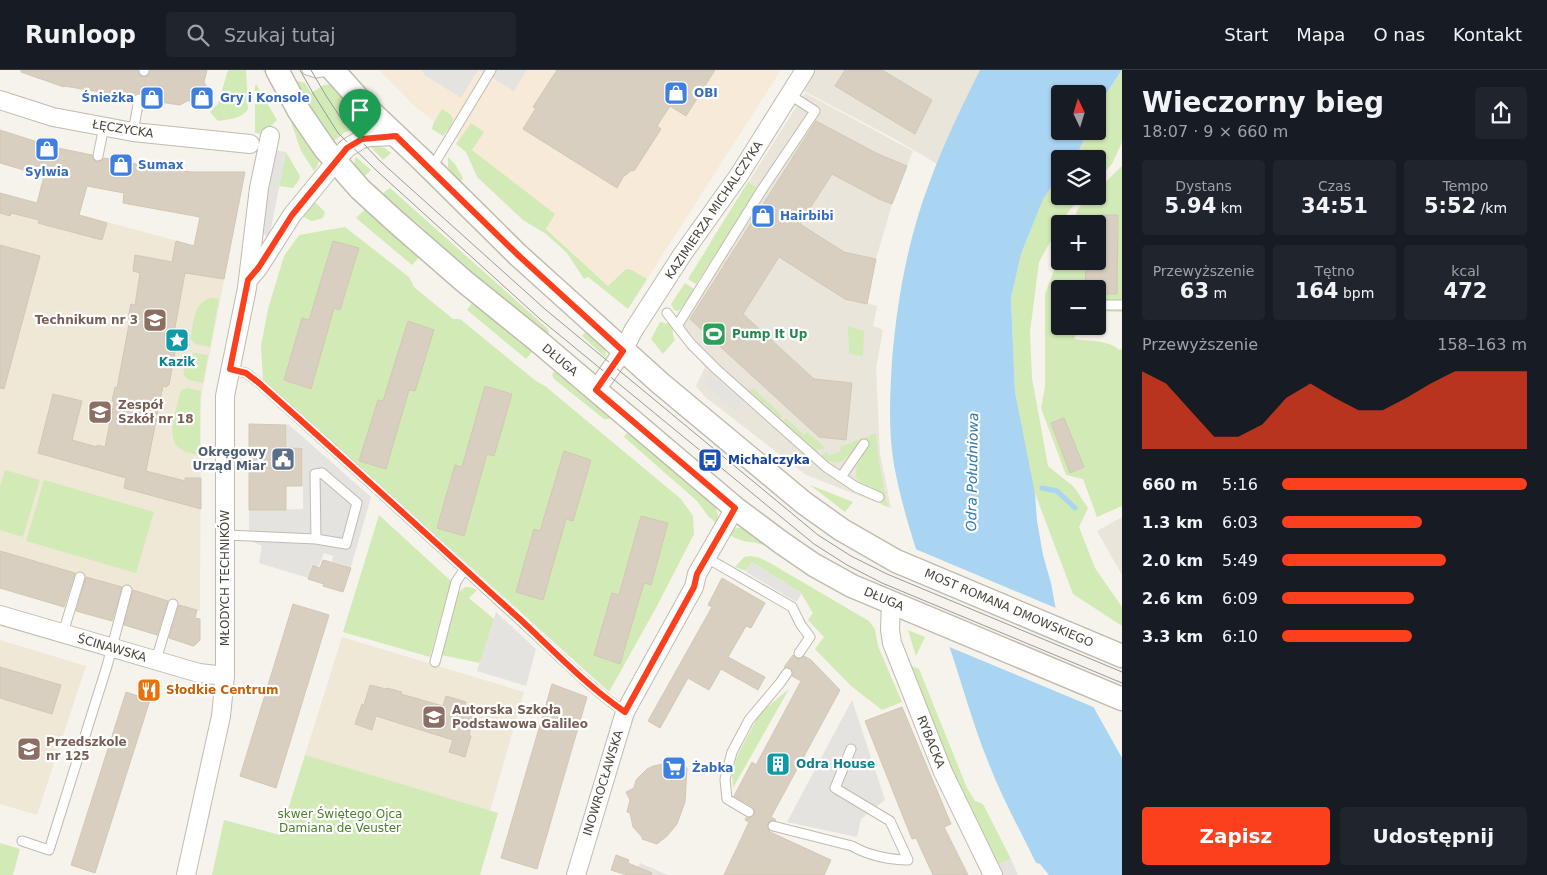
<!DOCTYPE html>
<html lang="pl">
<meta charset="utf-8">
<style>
:root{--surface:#171b24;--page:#20242c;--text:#f1f3f6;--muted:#9ea1a6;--line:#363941;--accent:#fc3f1d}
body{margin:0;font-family:"DejaVu Sans",sans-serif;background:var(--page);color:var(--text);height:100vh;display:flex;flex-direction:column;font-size:19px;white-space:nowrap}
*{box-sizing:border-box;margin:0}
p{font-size:16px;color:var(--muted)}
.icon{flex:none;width:28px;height:28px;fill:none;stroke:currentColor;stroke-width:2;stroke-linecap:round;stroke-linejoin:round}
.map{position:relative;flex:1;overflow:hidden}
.drawer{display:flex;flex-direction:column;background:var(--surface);width:425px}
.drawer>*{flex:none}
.needle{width:32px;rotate:356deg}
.tools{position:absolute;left:1051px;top:15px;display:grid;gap:10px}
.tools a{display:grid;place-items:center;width:55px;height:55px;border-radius:5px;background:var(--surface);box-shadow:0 1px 4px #0004;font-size:25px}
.pin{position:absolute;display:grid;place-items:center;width:42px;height:42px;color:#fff;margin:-51px -21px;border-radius:50% 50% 50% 0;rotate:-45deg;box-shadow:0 0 5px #0007}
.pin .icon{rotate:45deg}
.round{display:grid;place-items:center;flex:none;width:52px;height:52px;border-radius:5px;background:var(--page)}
.summary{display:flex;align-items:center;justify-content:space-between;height:85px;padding:0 20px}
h1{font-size:28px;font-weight:700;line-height:38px}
.metrics{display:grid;grid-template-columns:repeat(3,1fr);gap:8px;height:85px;padding:5px 20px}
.metrics div{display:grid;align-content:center;border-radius:5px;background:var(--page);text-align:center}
.metrics b{font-size:21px;font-weight:700}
.metrics small{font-size:14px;font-weight:400}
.metrics p{font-size:14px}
.chart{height:140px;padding:10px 20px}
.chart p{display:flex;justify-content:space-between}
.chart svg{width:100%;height:90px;margin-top:5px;fill:var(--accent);opacity:.7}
.action{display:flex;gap:10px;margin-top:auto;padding:10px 20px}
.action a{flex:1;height:58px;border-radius:5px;background:var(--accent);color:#fff;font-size:20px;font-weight:700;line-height:58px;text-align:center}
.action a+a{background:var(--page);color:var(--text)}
ul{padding:0 20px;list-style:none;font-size:16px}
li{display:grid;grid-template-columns:80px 60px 1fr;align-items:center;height:38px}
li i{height:12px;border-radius:6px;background:var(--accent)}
header{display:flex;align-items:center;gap:30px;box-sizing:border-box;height:70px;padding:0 25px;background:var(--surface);border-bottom:1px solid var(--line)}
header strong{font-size:24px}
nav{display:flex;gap:28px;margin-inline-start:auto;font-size:18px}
.search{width:350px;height:45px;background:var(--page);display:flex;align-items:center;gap:12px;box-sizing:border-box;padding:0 18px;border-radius:5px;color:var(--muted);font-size:19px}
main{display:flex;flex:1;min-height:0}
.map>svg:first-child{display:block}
.residential{fill:#eae5da}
.commercial{fill:#f7ead8}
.industrial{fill:#e6e2dd}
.education{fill:#efe8d6}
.green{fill:#d2eab5;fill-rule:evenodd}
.parking{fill:#e5e3e0}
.water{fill:#a9d4f2}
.pier{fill:#f6f3ec}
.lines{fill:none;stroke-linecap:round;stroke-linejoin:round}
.stream{stroke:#a9d4f2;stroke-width:5}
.building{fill:#d8cfc1;stroke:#d3c7b4}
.service-casing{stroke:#c2bbae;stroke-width:11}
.minor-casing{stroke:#c2bbae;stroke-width:20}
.tertiary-casing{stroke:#c2bbae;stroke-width:25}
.service{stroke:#fff;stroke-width:9}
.minor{stroke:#fff;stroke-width:18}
.tertiary{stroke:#fff;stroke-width:22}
.tram{stroke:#9a9a9a;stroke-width:1}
.route-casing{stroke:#fff;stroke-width:10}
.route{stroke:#fc3f1d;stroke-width:6}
.labels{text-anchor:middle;stroke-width:4.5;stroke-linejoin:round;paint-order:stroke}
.shop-label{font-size:12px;font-weight:bold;fill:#366cbe;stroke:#fff;text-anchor:start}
.street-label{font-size:12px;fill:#4b4439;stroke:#fff}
.education-label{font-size:12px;font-weight:bold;fill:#785e54;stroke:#fff;text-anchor:start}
.leisure-label{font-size:12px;font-weight:bold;fill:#27864d;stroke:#fff;text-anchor:start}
.culture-label{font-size:12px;font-weight:bold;fill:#0d838f;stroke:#fff}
.service-label{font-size:12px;font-weight:bold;fill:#4e5e75;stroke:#fff;text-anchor:end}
.transit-label{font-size:12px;font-weight:bold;fill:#164399;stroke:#fff;text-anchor:start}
.food-label{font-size:12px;font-weight:bold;fill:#c56008;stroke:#fff;text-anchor:start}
.park-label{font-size:12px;fill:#4a7f2a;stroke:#fff}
.water-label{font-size:14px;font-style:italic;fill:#2e7ab2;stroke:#fff}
</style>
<header>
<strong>Runloop</strong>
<div class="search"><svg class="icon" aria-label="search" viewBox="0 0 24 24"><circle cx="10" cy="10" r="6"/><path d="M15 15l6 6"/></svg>Szukaj tutaj</div>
<nav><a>Start</a><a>Mapa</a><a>O nas</a><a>Kontakt</a></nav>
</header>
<main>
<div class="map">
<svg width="1122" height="805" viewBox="0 0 1122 805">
<rect width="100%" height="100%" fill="#f6f3ec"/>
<path class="residential" d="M815,0H980L937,94L895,69L802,20Z
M805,23L913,81L892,134L876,189L867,233L877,236L873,256L883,260L876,298L880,383L891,438L806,405L717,336L706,328L696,316L705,297L674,259L683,240L720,177L711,171Z
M1122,447V505L1097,461Z"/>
<path class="commercial" d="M379,0H781L647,209L632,200L620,204L608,216L546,158L555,144L414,36Z"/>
<path class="industrial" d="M640,793L668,805H635Z"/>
<path class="education" d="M0,123L229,185L201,328L200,541L0,481Z
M342,567L524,622L490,741L305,685Z
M0,570L86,596L37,745L0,734Z"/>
<path class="green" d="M228,0H246L248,39C242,49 229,49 218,51L210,42L218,34Z
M263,0H266L287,37L319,86L318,95L314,101L301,81L289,46Z
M1122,1V72L1112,94L1098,109V89H1072L1079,80L1088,61H1098V30L1106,24Z
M290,9L305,13L311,23L324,15L333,14L374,57L372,59L354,60L345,62L333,72Z
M256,14L277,50L271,56L267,65L255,63V16Z
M442,39L451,45L453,50L450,57L443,66L432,59L433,54Z
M471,53L484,62L472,80L555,144L546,159L608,216L626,199L632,200L647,209L628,239L588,207L584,209L567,183L546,164L523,150L477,107L466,82L456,74Z
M374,75L385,78L391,83L383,90L370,76Z
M286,82L300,106L299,110L293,118L279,116Z
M356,87L371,100L362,109C357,102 352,95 356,87Z
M448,87L455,94L463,108L460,112L448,98Z
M1122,96V242L1098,241V224H1117L1118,145H1087L1086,154H1072L1078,139L1089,126H1098V119Z
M1060,104V126H1082L1064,147L1039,192L1030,262L1032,308L1048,396L1074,417L1088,438L1079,457L1095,498L1122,537V556L1073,524L1033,418L1015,322L1011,228L1021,184L1043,128Z
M748,112L758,118L696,214L688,209Z
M390,118L548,259L549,264H544L465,197L417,153L379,126Z
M314,131L325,142L323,148L312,151L301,146Z
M367,137L419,187L412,195L356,148Z
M345,157L409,207L414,217L453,249H460L536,311L545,316L681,429L693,446L694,464L657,536L609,622L263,309L261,276L268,239L284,186L299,165Z
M1060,184V191H1086L1085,219H1060V256H1080L1074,269C1087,271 1110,270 1119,280L1122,279V436L1097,447L1083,409L1066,405L1041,338L1045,317V224ZM1064,348L1083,397L1070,402L1051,353Z
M685,213L694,219L680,240L677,241L674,240L671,234Z
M211,228L219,229L210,277L195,274L191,269V265C194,251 194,232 211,228Z
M472,233L532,282L526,289L467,240Z
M660,252L670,254C675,259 671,265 675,270L663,284L651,269Z
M848,256L864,261L863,286L849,284Z
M587,260L605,277L606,288L582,266Z
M194,283L208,285L203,313L189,310L184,306C183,297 185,286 194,283Z
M554,301L610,348L608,349H604L554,309L552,305Z
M187,318L201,321L200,333V385C159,381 174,351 180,323L182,320Z
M753,318L782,345L780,348L750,321Z
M786,348L804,365L807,362L825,377L816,381L783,351Z
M628,362L714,433L718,445L717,454L708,446L697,431L624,367Z
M876,363L879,393L888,437L881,434L879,422L863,416L856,407L857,395L868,377L860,371C848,387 840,402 821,385L827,382L828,386L841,381L840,377Z
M5,400L40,410L23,467L0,460V417Z
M44,410L154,442L136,503L26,471Z
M810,415L853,432L845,442Z
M379,445L451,511L430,587L343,562Z
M736,458H743L775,480C771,479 767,476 763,475C749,470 743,474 729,464Z
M751,486L760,488L770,493L869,551L875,559L878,576L902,632L882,640L851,616L815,579L824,567L808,550L813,543L801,523L752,492L746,501L735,497L744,487Z
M465,517H469L477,520L469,528L494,549L480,593L441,585L457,524Z
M908,560L925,567L916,586Z
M908,594L919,599L967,718L975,731L983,734L1011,789L998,795L954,711Z
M789,619L733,718L732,705L737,686L760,643Z
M305,685L498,743L480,805H212L224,750L280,765Z
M0,773L20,779L13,805H0Z"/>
<path class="parking" d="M421,0H478L461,28L426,6Z
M479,0H527L514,21Z
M274,80L286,82L269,168L258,159Z
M711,303L743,332L735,341L703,312Z
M287,353L371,427L351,497L332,492L333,486L324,483L319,496L312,494L308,508L259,493L262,476L249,470V440L303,439V377H287Z
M752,492L802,523L796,532L746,502Z
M496,542L536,579L526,616L477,601Z
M852,630L885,730L861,749L857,767L787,752Z
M1011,789L1018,805H1003L998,795Z"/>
<path class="water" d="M980,0H1122L1106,24L1098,30V24H1060V61H1088L1079,80L1072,89H1060V104L1043,129L1021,184L1011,228L1015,322L1035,424L1037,451L1043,485L1051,513L1057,546L1094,638L1122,688V805H1049L1040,794L1036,793C1020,760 1002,728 989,694C972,653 961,609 946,567C927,511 905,454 894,395C888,360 890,325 892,291C897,230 908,168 930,111C944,73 962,36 980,0Z"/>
<path class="pier" d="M913,478L1058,539L1060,546L1098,639L947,576Z"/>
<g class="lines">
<path class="stream" d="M1098,40L1104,45
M1042,418L1057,421L1075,438"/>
</g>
<path class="building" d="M21,0H138L139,5L144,7L149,5L150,0H207L204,12L208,20L202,23L205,30L193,37L189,30L180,35L145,30L143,25L140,23H136L132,27L64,16V17L21,2Z
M557,0H715L686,46L670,36L657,56L661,59L634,101L632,100L623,107L617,118L523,59L536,38L533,37Z
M845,0H882L932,30L915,64L835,16Z
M816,51L878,84L907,96L892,134L879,129L832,104L800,154L844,182L876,189L867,234L845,229L779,187L743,244L814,309L852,313L846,370L819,367L690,249Z
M0,60L53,77L92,85L94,90L97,92L102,90L104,88L169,100L192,102H245L224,209L185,203L173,268H177V270L169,315H167V317L163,316L146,401L185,411V408H201V439L124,418L126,408L38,383L53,324L82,331L72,370L97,377V375L105,377L114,332L112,331L115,317L117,318L130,249L128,248L131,234L135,235L140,203L133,201L135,185L172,192L176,171L194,176L200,147L123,133L124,123L87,116L79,145L107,153L102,170L38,153L39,150L11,143L10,146L0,143V123L37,133L44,106L0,93Z
M1098,145H1118L1117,224H1098V219H1085L1086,191H1098Z
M333,171L359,178L340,240L334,238L311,319L284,310L302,248L309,250Z
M0,175L40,186L4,319L0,318Z
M408,251L434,260L415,321L409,320L386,399L359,391L378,330L383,331Z
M485,316L512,324L494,386L487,384L464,466L437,458L455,395L462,397Z
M1064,348L1084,397L1070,403L1051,353Z
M249,354L286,355V378H302V416H286V440H249Z
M564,381L591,390L573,451L566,449L543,530L516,522L534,459L540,461Z
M641,446L668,453L651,515L644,513L620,594L594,585L612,523L619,525Z
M0,481L75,503L64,537L0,518Z
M323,490L351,498L343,522L323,516L324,514L308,509L313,495L320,498Z
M86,507L122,517L112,551L76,541Z
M722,508L765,533L751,558L746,556L728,587L765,607L758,620L721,599L709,620L688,608L660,658L648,651L712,537L708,535Z
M133,520L168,531L157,565L124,555Z
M293,534L329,545L276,718L240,706Z
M179,535L197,540L195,548L200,549V570L195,575L193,576L169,568Z
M793,585L798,589L804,586L811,590L840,620L771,747L776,750L769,751L767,757L770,762L831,790L824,805H724L749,752L745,750L746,748L752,747L755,743L753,737L734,726L752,692L756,695L801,611L792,606L793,603L791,598L784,597Z
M0,597L61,615L52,644L0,628Z
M552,614L587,627L537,799L501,788Z
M370,615L386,619L387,618L402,622L401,624L443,636L446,626L466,632L463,643L474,646L469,665L471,666L465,687L449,682L453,670L376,646L372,660L355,654L362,634L364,635Z
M126,622L150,630L95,803L71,795Z
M902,637L951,754L944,757L968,805H933L916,768L912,769L865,651Z
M669,693L687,698L685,732L677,754L667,766L657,774L642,769V767L633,757L630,743L627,742L630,730L626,722L634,718L636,710L647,699L653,696Z
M616,785L629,790L628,793L652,803L651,805H627L611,800Z"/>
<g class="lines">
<g class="service-casing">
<path id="service" d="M307,0L316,3L333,0
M144,1V0
M133,62L139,29
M98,86L104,56
M431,99L491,0
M1098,235H1122
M667,243L691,274L715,298L826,397L856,417L879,427
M677,256L763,118L815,41L790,25
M230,299L246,303L259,313C348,392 435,472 522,552C556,583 587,616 625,642
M841,407L864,374
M225,465L316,469L346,474L357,433L322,403L315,404L316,469
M707,488L792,537L801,555L810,567L799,583
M63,563L80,507
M156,590L173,534
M435,592L456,512L464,500
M749,742L727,729L725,709L732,682L749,650L780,613L787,603
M773,756L852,776C867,785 890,790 908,790L890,751L835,718L851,679
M22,771L49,780L107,596L127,520"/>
</g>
<g class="minor-casing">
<path id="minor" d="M0,30L53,47L133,62L250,74
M248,210L259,197L292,145L347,78L362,69L370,67L396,66
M596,320L623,281L633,261L682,185L739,105L805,0
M891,532L890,560L892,573L943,702L993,805
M0,545L199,603L225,606
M186,805L221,646L225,606V326L247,218L259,118L270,66
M576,805L625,642L694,517L697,504L735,438"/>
</g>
<g class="tertiary-casing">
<path id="tertiary" d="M277,0L299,41L325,79L360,119L395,151L465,212L538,271L735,438L782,473L814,495L852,516L1122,629
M333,0L367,38L422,90L518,185L660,313L804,433L842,460L896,491L1122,586"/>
</g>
<use href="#service" class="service"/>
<use href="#minor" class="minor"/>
<use href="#tertiary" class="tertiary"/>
<path class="tram" d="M300,0L314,25L338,63L377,101L540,249L814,474L847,495L882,513L1122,613
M311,0L325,24L344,53L380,91L546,240L818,465L851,486L887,504L1122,602"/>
</g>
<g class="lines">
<g class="route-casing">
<path id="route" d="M396,66L518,185L623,281L596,320L735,438L697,504L694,517L625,642C587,616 556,583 523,552C435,472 348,392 259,313L246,303L230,299L248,210L259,197L292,145L347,78L362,69Z"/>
</g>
<use href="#route" class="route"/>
</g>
<defs>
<g id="shop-square" transform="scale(1.25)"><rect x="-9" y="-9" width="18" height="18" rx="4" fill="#3f7fe0" stroke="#fff"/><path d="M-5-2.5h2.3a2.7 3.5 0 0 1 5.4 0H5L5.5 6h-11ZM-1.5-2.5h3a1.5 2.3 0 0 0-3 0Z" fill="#fff"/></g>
<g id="school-square" transform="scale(1.25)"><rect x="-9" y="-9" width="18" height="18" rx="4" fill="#8d6e63" stroke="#fff"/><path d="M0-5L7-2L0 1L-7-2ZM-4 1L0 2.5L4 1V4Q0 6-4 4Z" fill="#fff"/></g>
<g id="stadium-square" transform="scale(1.25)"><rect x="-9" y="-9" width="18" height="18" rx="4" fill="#2e9e5b" stroke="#fff"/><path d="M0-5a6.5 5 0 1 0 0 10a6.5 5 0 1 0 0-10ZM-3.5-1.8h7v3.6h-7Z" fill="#fff"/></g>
<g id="sight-square" transform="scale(1.25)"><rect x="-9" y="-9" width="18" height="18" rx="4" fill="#0f9aa8" stroke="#fff"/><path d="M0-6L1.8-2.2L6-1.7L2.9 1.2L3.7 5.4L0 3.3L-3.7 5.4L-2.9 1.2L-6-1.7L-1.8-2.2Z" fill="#fff"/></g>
<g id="civic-square" transform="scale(1.25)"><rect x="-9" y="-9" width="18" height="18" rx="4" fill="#5c6f8a" stroke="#fff"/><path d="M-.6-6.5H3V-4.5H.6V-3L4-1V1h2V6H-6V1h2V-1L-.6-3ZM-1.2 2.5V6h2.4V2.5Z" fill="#fff"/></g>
<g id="bus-square" transform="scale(1.25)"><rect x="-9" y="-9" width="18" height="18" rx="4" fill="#1a4fb4" stroke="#fff"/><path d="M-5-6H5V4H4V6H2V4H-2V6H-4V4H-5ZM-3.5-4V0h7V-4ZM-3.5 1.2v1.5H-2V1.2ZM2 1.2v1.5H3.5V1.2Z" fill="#fff"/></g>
<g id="restaurant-square" transform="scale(1.25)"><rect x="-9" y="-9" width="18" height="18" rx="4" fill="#e8710a" stroke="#fff"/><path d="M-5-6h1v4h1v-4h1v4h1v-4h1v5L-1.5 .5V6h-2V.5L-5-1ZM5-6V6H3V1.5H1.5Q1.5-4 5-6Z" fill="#fff"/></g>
<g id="building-square" transform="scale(1.25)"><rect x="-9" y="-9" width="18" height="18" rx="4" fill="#0f9aa8" stroke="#fff"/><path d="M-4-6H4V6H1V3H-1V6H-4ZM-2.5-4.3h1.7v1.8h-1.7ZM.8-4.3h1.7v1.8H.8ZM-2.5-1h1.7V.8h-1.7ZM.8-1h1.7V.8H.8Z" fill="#fff"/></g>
<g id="supermarket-square" transform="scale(1.25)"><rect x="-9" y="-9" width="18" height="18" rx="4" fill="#3f7fe0" stroke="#fff"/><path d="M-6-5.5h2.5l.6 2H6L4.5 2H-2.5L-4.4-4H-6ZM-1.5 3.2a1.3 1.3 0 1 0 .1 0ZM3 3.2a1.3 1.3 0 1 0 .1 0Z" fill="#fff"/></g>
</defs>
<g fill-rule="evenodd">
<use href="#shop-square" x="676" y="23"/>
<use href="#shop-square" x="152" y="28"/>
<use href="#shop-square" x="202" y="28"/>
<use href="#shop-square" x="47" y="79"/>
<use href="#shop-square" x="121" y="95"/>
<use href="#shop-square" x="763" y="146"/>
<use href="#school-square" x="155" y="250"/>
<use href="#stadium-square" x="714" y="264"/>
<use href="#sight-square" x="177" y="270"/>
<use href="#school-square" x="100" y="342"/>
<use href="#civic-square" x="283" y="389"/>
<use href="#bus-square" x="710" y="390"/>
<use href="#restaurant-square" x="149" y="620"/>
<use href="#school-square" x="434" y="647"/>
<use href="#school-square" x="29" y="679"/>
<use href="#building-square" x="778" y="694"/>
<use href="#supermarket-square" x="674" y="698"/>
</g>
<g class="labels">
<g class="shop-label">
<text x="694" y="27">OBI</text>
<text x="134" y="32" text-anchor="end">Śnieżka</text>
<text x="220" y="32">Gry i Konsole</text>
<text x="138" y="99">Sumax</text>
<text x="47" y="106" text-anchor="middle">Sylwia</text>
<text x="780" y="150">Hairbibi</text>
<text x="692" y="702">Żabka</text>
</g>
<g class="street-label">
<text transform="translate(123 59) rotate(9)" y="4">ŁĘCZYCKA</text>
<text transform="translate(714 140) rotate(-56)" y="4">KAZIMIERZA MICHALCZYKA</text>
<text transform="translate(560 290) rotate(40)" y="4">DŁUGA</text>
<text transform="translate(225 508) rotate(-90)" y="4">MŁODYCH TECHNIKÓW</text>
<text transform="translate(884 529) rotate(23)" y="4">DŁUGA</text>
<text transform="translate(1009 538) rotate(23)" y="4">MOST ROMANA DMOWSKIEGO</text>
<text transform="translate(112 578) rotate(16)" y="4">ŚCINAWSKA</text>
<text transform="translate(931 672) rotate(68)" y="4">RYBACKA</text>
<text transform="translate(603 713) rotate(-73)" y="4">INOWROCŁAWSKA</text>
</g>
<g class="education-label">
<text x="138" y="254" text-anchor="end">Technikum nr 3</text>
<text x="118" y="339">Zespół<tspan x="118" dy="14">Szkół nr 18</tspan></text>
<text x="452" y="644">Autorska Szkoła<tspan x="452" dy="14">Podstawowa Galileo</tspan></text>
<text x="46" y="676">Przedszkole<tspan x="46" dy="14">nr 125</tspan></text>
</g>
<g class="leisure-label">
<text x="732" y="268">Pump It Up</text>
</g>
<g class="culture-label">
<text x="177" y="296">Kazik</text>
<text x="796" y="698" text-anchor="start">Odra House</text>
</g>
<g class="service-label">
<text x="266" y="386">Okręgowy<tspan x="266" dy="14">Urząd Miar</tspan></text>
</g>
<g class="transit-label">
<text x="728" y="394">Michalczyka</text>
</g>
<g class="food-label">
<text x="166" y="624">Słodkie Centrum</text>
</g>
<g class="park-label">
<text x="340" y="748">skwer Świętego Ojca<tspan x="340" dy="14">Damiana de Veuster</tspan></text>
</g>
<g class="water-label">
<text transform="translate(972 402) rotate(-89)" y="5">Odra Południowa</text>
</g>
</g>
</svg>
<div class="tools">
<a><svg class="needle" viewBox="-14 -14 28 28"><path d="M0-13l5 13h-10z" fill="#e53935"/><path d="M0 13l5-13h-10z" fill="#9ea1a6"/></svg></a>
<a><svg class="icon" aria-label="layers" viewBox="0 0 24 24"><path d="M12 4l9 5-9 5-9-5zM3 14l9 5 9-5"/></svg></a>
<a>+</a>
<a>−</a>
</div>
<div class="pin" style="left:360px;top:70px;background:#1e9e55"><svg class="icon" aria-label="arrive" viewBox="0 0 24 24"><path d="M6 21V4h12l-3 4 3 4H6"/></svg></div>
</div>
<section class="drawer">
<div class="summary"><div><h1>Wieczorny bieg</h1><p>18:07 · 9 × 660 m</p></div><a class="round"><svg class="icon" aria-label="share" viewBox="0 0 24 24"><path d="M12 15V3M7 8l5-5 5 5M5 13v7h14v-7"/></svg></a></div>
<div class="metrics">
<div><p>Dystans</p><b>5.94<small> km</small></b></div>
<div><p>Czas</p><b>34:51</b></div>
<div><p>Tempo</p><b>5:52<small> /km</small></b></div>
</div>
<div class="metrics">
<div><p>Przewyższenie</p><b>63<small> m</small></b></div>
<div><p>Tętno</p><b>164<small> bpm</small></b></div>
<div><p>kcal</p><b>472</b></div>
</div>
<div class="chart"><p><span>Przewyższenie</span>158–163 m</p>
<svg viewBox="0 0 160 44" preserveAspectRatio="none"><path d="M0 44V6L10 12L20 25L30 38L40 38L50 32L60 19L70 12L80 19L90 25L100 25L110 19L120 12L130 6L140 6L150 6L160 6V44z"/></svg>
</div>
<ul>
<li><b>660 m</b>5:16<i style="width:100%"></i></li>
<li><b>1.3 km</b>6:03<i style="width:57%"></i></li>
<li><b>2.0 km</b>5:49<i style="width:67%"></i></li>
<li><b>2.6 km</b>6:09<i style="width:54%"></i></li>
<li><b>3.3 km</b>6:10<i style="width:53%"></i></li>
</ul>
<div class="action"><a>Zapisz</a><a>Udostępnij</a></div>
</section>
</main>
